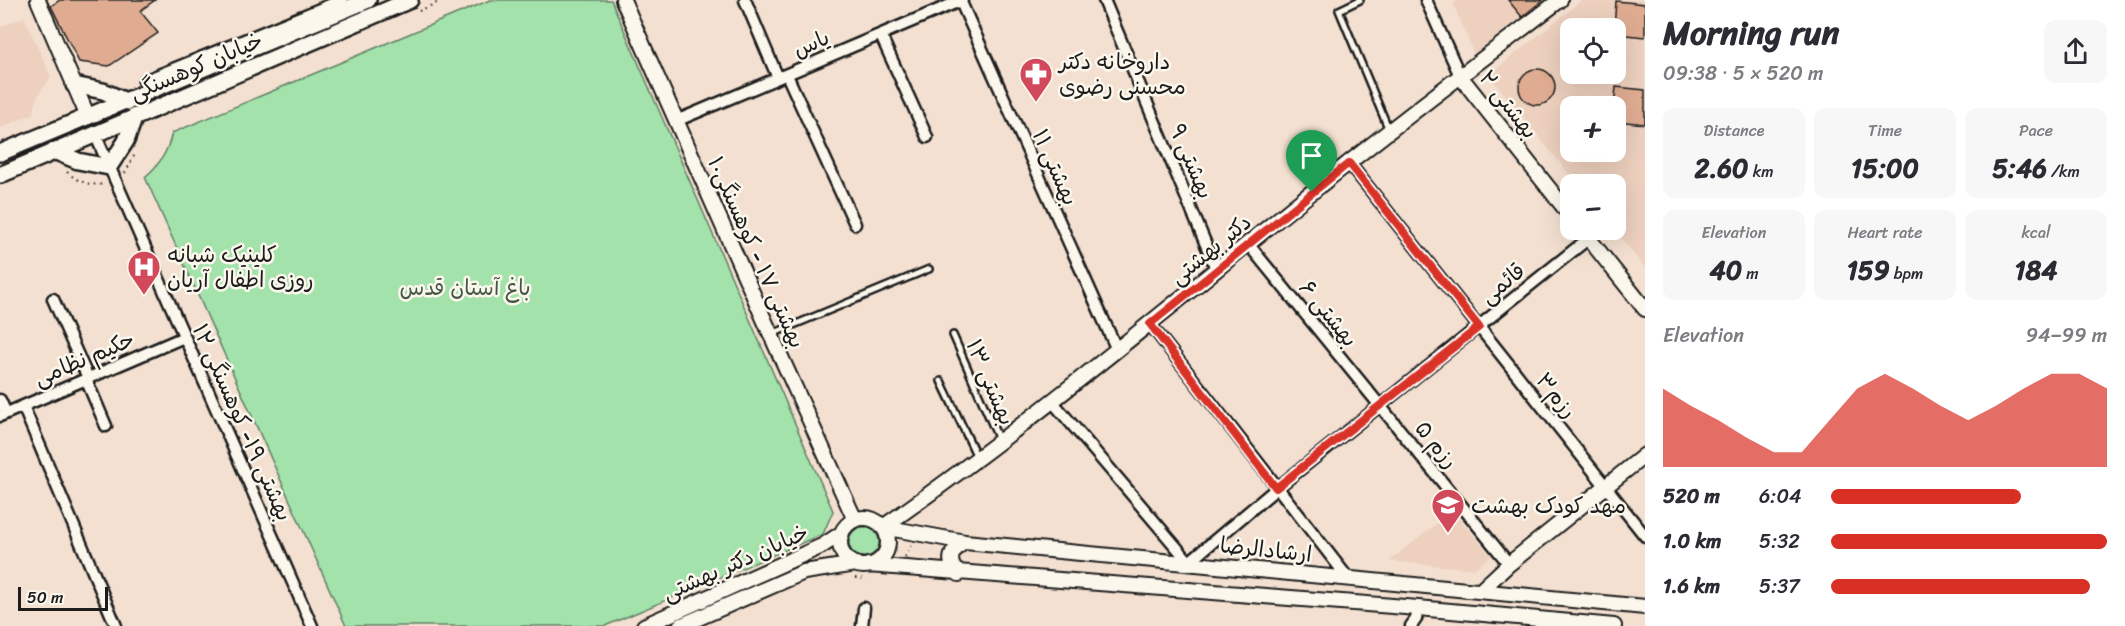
<!DOCTYPE html>
<meta charset="utf-8">
<style>
:root{--surface:#fff;--page:#f7f7f7;--text:#2b2b33;--muted:#7c7c81;--accent:#d93025}
body{margin:0;font-family:Sriracha,"Playpen Sans Arabic",sans-serif;background:var(--page);color:var(--text);height:100vh;display:flex;flex-direction:column;font-size:22px;white-space:nowrap}
*{box-sizing:border-box;margin:0}
p{font-size:20px;color:var(--muted)}
.icon{flex:none;width:33px;height:33px;fill:none;stroke:currentColor;stroke-width:2;stroke-linecap:round;stroke-linejoin:round}
.map{position:relative;flex:1;overflow:hidden}
.drawer{display:flex;flex-direction:column;background:var(--surface);width:480px}
.drawer>*{flex:none}
.tools{position:absolute;left:1560px;top:18px;display:grid;gap:12px}
.tools a{display:grid;place-items:center;width:66px;height:66px;border-radius:12px;background:var(--surface);box-shadow:0 6px 24px #0002;font-size:30px}
.scale{position:absolute;left:18px;bottom:15px;width:90px;box-sizing:border-box;padding-left:6px;border:3px solid #1c1c1c;border-top:0;font-size:16px;line-height:21px;white-space:nowrap;color:#1c1c1c;-webkit-text-stroke:4px #fbf7ec;paint-order:stroke}
.pin{position:absolute;display:grid;place-items:center;width:51px;height:51px;color:#fff;margin:-62px -26px;border-radius:50% 50% 50% 0;rotate:-45deg;box-shadow:0 0 6px #0007}
.pin .icon{rotate:45deg}
.round{display:grid;place-items:center;flex:none;width:63px;height:63px;border-radius:12px;background:var(--page)}
.overview{display:flex;align-items:center;justify-content:space-between;height:102px;padding:0 18px}
h1{font-size:33px;font-weight:700;line-height:45px}
.metrics{display:grid;grid-template-columns:repeat(3,1fr);gap:9px;height:102px;padding:6px 18px}
.metrics div{display:grid;align-content:center;border-radius:12px;background:var(--page);text-align:center}
.metrics b{font-size:26px;font-weight:700}
.metrics small{font-size:16px;font-weight:400}
.metrics p{font-size:16px}
.chart{height:168px;padding:12px 18px}
.chart p{display:flex;justify-content:space-between}
.chart svg{width:100%;height:108px;margin-top:6px;fill:var(--accent);opacity:.7}
ul{padding:0 18px;list-style:none;font-size:20px}
li{display:grid;grid-template-columns:96px 72px 1fr;align-items:center;height:45px}
li i{height:15px;border-radius:8px;background:var(--accent)}
main{display:flex;flex:1;min-height:0}
.map>svg:first-child{display:block}
.built{fill:#edd0be;fill-rule:evenodd}
.green{fill:#a3e2ab;stroke:#607f64;stroke-width:1.5}
.building{fill:#dfac92;stroke:#1c1c1c;stroke-width:1.5}
.lines{fill:none;stroke-linecap:round;stroke-linejoin:round}
.service-casing{stroke:#1c1c1c;stroke-width:10}
.minor-casing{stroke:#1c1c1c;stroke-width:15}
.tertiary-casing{stroke:#1c1c1c;stroke-width:18}
.secondary-casing{stroke:#1c1c1c;stroke-width:20}
.path{stroke:#1c1c1c;stroke-width:2;stroke-dasharray:1.5 4.5;stroke-linecap:butt}
.service{stroke:#fbf7ec;stroke-width:5}
.minor{stroke:#fbf7ec;stroke-width:10}
.tertiary{stroke:#fbf7ec;stroke-width:14}
.secondary{stroke:#fbf7ec;stroke-width:15}
.route-casing{stroke:#fff;stroke-width:12}
.route{stroke:#d93025;stroke-width:8}
.labels{text-anchor:middle;stroke-width:5;stroke-linejoin:round;paint-order:stroke}
.street-label{font-size:22px;fill:#1c1c1c;stroke:#fbf7ec}
.poi-label{font-size:22px;fill:#1c1c1c;stroke:#fbf7ec;text-anchor:start}
.park-label{font-size:22px;fill:#445747;stroke:#fbf7ec}
</style>
<main>
<div class="map">
<svg width="1645" height="626" viewBox="0 0 1645 626">
<rect width="100%" height="100%" fill="#f3e0d1"/>
<filter id="ink" filterUnits="userSpaceOnUse"><feTurbulence type="fractalNoise" baseFrequency=".0167" numOctaves="2"/><feDisplacementMap in="SourceGraphic" scale="12" xChannelSelector="R" yChannelSelector="G"/><feConvolveMatrix kernelMatrix="1 2 1 2 8 2 1 2 1" color-interpolation-filters="sRGB"/></filter>
<g filter="url(#ink)">
<path class="built" d="M1459,0H1543L1474,54L1453,3Z
M1582,0H1645V268L1614,230L1616,184H1577L1489,75ZM1570,28H1616V74H1570ZM1570,106H1616V152H1570Z
M24,17L51,77L38,95L33,114L0,128V27Z
M1453,511L1491,556L1474,569L1389,561Z"/>
<path class="green" d="M490,0H611L833,511L823,534L605,626H346L145,177C160,164 167,153 172,133Z
M849 542a15 15 0 1 1 30 0a15 15 0 1 1-30 0Z"/>
<path class="building" d="M60,0H155L140,11L158,33L109,66L79,62L51,6Z
M1508,0H1543L1522,17Z
M1616,1L1645,4V37L1616,34L1614,28Z
M1519 87a18 18 0 1 1 36 0a18 18 0 1 1-36 0Z
M1616,87L1645,90V124L1616,121V106H1614Z"/>
<g class="lines">
<g class="service-casing">
<path id="service" d="M1360,0L1339,10L1389,130
M772,334L929,269
M953,335L999,440
M941,381L977,457"/>
</g>
<g class="minor-casing">
<path id="minor" d="M745,0L778,78
M960,0L1117,350
M1104,0L1217,271
M1426,0L1460,76
M881,36L927,137
M787,75L855,224
M144,81L342,0
M676,121L962,0
M95,134L312,626
M1349,163L1645,536
M1249,245L1509,564
M53,299L88,378
M1150,324L1348,578
M86,379L106,426
M0,400L6,413
M1052,401L1189,562L1277,488L1589,238
M23,406L116,626
M0,416L184,337
M862,626L864,608
M1411,626L1416,619L1418,608"/>
</g>
<g class="tertiary-casing">
<path id="tertiary" d="M38,0L88,117
M623,0L771,335L855,520
M1460,76L1570,215
M1582,230L1645,309
M840 542a24 24 0 1 1 48 0a24 24 0 1 1-48 0Z
M883,527C1032,423 1171,305 1312,192C1394,126 1477,63 1560,0
M883,527L965,542L1645,607
M868,565L1418,608L1614,626
M959,574C946,562 950,550 965,542
M1480,591L1509,564L1645,455
M644,626L822,546L842,533
M680,626L804,572L856,564"/>
</g>
<g class="secondary-casing">
<path id="secondary" d="M74,85L103,91L128,102
M54,151L78,161L109,167L126,141L135,116
M0,153L368,0
M0,175L410,0"/>
</g>
<path class="path" d="M419,11L443,0
M67,172C78,182 90,186 105,184
M125,173L136,152
M905,557L911,546
M855,578L867,579"/>
<use href="#service" class="service"/>
<use href="#minor" class="minor"/>
<use href="#tertiary" class="tertiary"/>
<use href="#secondary" class="secondary"/>
</g>
</g>
<g class="lines" filter="url(#ink)">
<g class="route-casing">
<path id="route" d="M1349,163L1479,327L1276,488L1150,324Z"/>
</g>
<use href="#route" class="route"/>
</g>
<defs>
<g id="pharmacy-pin" transform="scale(1.725)"><path d="M0 17L-7.5 6A9.5 9.5 0 1 1 7.5 6Z" fill="#d1495b" stroke="#fbf7ec"/><path d="M-2-6h4v4h4v4h-4v4h-4v-4h-4v-4h4Z" fill="#fff"/></g>
<g id="hospital-pin" transform="scale(1.725)"><path d="M0 17L-7.5 6A9.5 9.5 0 1 1 7.5 6Z" fill="#d1495b" stroke="#fbf7ec"/><path d="M-5-5h3v3.5h4V-5h3V5h-3V1.5h-4V5h-3Z" fill="#fff"/></g>
<g id="school-pin" transform="scale(1.725)"><path d="M0 17L-7.5 6A9.5 9.5 0 1 1 7.5 6Z" fill="#d1495b" stroke="#fbf7ec"/><path d="M0-5L7-2L0 1L-7-2ZM-4 1L0 2.5L4 1V4Q0 6-4 4Z" fill="#fff"/></g>
</defs>
<g fill-rule="evenodd">
<use href="#pharmacy-pin" x="1036" y="74"/>
<use href="#hospital-pin" x="144" y="267"/>
<use href="#school-pin" x="1448" y="505"/>
</g>
<g class="labels">
<g class="street-label">
<text transform="translate(811 43) rotate(-24)" y="8">یاس</text>
<text transform="translate(196 66) rotate(-23)" y="8">خیابان کوهسنگی</text>
<text transform="translate(1509 104) rotate(52)" y="8">بهشتی ۲</text>
<text transform="translate(1192 161) rotate(67)" y="8">بهشتی ۹</text>
<text transform="translate(1056 167) rotate(66)" y="8">بهشتی ۱۱</text>
<text transform="translate(1210 249) rotate(-39)" y="8">دکتر بهشتی</text>
<text transform="translate(757 252) rotate(66)" y="8">بهشتی ۱۷ - کوهسنگی۱۰</text>
<text transform="translate(1502 283) rotate(-39)" y="8">قائمی</text>
<text transform="translate(1329 313) rotate(51)" y="8">بهشتی ۶</text>
<text transform="translate(84 358) rotate(-23)" y="8">حکیم نظامی</text>
<text transform="translate(991 382) rotate(67)" y="8">بهشتی ۱۳</text>
<text transform="translate(1557 395) rotate(52)" y="8">رزم۳</text>
<text transform="translate(243 422) rotate(66)" y="8">بهشتی ۱۹- کوهسنگی ۱۲</text>
<text transform="translate(1437 444) rotate(51)" y="8">رزم ۵</text>
<text transform="translate(1266 549) rotate(6)" y="8">ارشادالرضا</text>
<text transform="translate(735 562) rotate(-24)" y="8">خیابان دکتر بهشتی</text>
</g>
<g class="poi-label">
<text x="1059" y="69">داروخانه دکتر<tspan x="1059" dy="25">محسنی رضوی</tspan></text>
<text x="167" y="262">کلینیک شبانه<tspan x="167" dy="25">روزی اطفال آریان</tspan></text>
<text x="1471" y="513">مهد کودک بهشت</text>
</g>
<g class="park-label">
<text x="465" y="295">باغ آستان قدس</text>
</g>
</g>
</svg>
<div class="tools">
<a><svg class="icon" aria-label="locate" viewBox="0 0 24 24"><circle cx="12" cy="12" r="6"/><path d="M12 2v4M12 18v4M2 12h4M18 12h4"/></svg></a>
<a>+</a>
<a>−</a>
</div>
<div class="scale">50 m</div>
<div class="pin" style="left:1312px;top:192px;background:#1e9e55"><svg class="icon" aria-label="arrive" viewBox="0 0 24 24"><path d="M6 21V4h12l-3 4 3 4H6"/></svg></div>
</div>
<section class="drawer">
<div class="overview"><div><h1>Morning run</h1><p>09:38 · 5 × 520 m</p></div><a class="round"><svg class="icon" aria-label="share" viewBox="0 0 24 24"><path d="M12 15V3M7 8l5-5 5 5M5 13v7h14v-7"/></svg></a></div>
<div class="metrics">
<div><p>Distance</p><b>2.60<small> km</small></b></div>
<div><p>Time</p><b>15:00</b></div>
<div><p>Pace</p><b>5:46<small> /km</small></b></div>
</div>
<div class="metrics">
<div><p>Elevation</p><b>40<small> m</small></b></div>
<div><p>Heart rate</p><b>159<small> bpm</small></b></div>
<div><p>kcal</p><b>184</b></div>
</div>
<div class="chart"><p><span>Elevation</span>94–99 m</p>
<svg viewBox="0 0 160 44" preserveAspectRatio="none"><path d="M0 44V12L10 19L20 25L30 32L40 38L50 38L60 25L70 12L80 6L90 12L100 19L110 25L120 19L130 12L140 6L150 6L160 12V44z"/></svg>
</div>
<ul>
<li><b>520 m</b>6:04<i style="width:69%"></i></li>
<li><b>1.0 km</b>5:32<i style="width:100%"></i></li>
<li><b>1.6 km</b>5:37<i style="width:94%"></i></li>
</ul>
</section>
</main>
